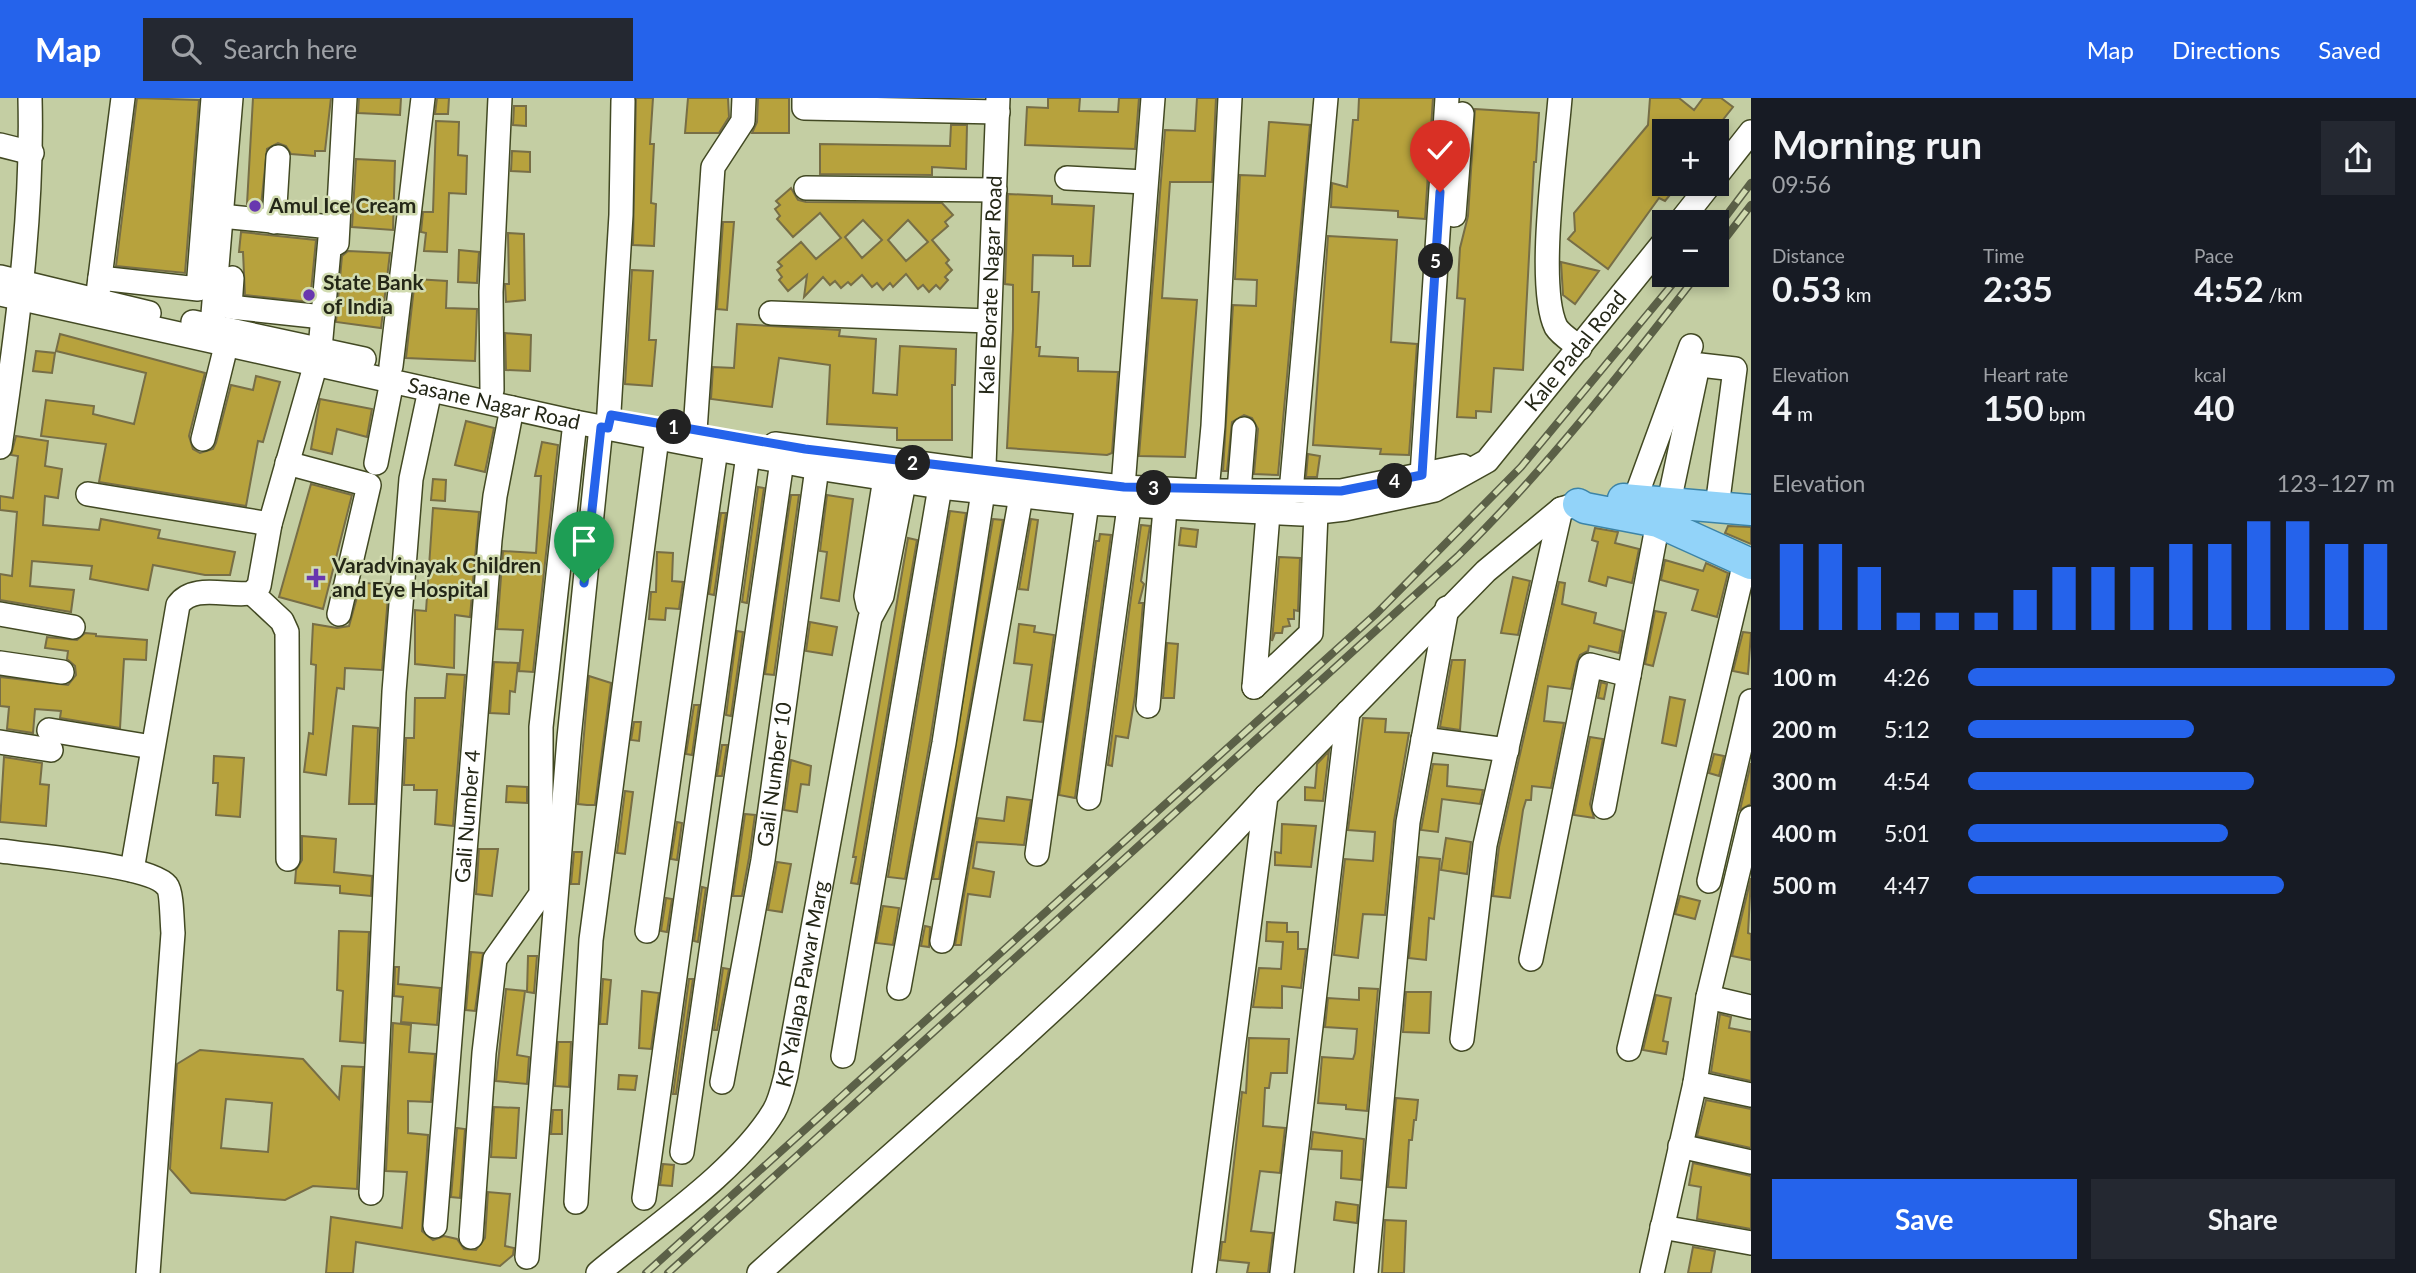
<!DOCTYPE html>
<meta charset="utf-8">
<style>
:root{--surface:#171b24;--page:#242831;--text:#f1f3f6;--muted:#9ea1a6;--accent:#2563eb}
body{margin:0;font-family:Lato,sans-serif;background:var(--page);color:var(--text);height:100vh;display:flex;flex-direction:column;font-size:26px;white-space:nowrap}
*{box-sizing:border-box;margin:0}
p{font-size:23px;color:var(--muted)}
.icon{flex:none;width:38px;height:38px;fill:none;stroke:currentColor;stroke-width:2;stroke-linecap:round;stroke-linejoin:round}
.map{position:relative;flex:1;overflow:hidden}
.details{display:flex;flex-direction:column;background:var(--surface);width:665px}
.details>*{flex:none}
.buttons{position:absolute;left:1652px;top:21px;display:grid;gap:14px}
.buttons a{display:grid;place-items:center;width:77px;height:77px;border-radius:0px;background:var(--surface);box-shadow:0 4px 10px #0003;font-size:35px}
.pin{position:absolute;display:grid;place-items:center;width:60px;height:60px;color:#fff;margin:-72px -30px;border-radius:50% 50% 50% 0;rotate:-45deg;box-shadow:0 0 7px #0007}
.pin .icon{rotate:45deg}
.km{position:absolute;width:35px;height:35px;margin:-18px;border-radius:50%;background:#222;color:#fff;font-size:19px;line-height:35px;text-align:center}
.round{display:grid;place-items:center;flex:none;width:74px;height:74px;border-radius:0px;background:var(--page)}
.head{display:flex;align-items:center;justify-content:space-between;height:119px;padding:0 21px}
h1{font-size:38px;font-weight:700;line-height:52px}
.metrics{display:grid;grid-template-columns:repeat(3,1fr);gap:10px;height:119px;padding:7px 21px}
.metrics div{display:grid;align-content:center}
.metrics b{font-size:35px;font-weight:700}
.metrics small{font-size:19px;font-weight:400}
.metrics p{font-size:19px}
.chart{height:196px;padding:14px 21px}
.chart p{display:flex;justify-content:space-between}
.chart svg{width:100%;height:126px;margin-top:7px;stroke:var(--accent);stroke-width:6}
.primary-button{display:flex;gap:14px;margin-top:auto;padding:14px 21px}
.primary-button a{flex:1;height:80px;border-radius:0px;background:var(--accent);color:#fff;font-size:28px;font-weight:700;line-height:80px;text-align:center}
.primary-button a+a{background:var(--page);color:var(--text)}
ul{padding:0 21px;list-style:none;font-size:23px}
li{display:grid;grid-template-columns:112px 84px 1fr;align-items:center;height:52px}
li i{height:18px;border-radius:9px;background:var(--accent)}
header{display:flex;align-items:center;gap:42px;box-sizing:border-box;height:98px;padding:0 35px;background:var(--accent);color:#fff}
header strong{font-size:33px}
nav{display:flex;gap:38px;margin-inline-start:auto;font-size:24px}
.search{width:490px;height:63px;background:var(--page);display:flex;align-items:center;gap:18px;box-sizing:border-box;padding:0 24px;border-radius:0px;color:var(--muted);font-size:26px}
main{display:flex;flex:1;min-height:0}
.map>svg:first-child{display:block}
.building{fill:#b7a23d;stroke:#776e46;stroke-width:2;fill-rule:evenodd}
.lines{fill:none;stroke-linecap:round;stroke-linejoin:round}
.minor-casing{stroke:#424923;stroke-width:26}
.major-casing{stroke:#3c84a7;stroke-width:33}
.minor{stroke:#fff;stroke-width:23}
.major{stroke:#92d3f9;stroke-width:30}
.rail-casing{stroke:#5b6047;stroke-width:8}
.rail{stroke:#d1dbb0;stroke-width:5;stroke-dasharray:16;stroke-linecap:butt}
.route-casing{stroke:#fff;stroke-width:14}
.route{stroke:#2563eb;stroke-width:9}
.poi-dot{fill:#6837af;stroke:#d1dbb0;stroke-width:2.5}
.labels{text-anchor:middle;stroke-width:5;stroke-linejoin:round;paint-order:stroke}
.poi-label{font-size:21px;font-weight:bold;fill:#242717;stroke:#d1dbb0;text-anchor:start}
.street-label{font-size:21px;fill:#242717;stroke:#d1dbb0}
</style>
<header>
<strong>Map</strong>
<div class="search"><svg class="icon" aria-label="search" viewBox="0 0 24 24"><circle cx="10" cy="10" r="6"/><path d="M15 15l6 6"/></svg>Search here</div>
<nav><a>Map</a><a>Directions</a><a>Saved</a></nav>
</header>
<main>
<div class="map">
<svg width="1751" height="1175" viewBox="0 0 1751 1175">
<rect width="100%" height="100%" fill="#c4cea3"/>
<path class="building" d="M137,0L199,2L185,175L116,168Z
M253,0H331L325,53H315V58L291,56L286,48L278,45L267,51L261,108L247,106Z
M359,0H401L400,17L358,15Z
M437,0H449L448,16H435Z
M636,0H653L650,46H654L651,105L656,106L654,148L633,147Z
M688,0H728L729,19L719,35H685Z
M758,0H789V35H752L757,24Z
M1048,0H1080L1079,13L1118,14L1119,0H1139L1135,51L1025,47L1027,9L1048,10Z
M1197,0H1216L1212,84H1170L1162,200L1197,202L1185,359L1139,358L1165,32L1195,33Z
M1359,0H1433L1425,121L1398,119V113L1331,109L1332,85L1347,89L1353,22H1358Z
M1650,0H1679L1694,12L1703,0H1721L1733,9L1714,33H1664V86H1679L1665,103L1659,100L1608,171L1568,141L1575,133L1574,115L1648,27Z
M514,8H526V28L513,27Z
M1475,11L1539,15L1536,64H1534L1523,272L1494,270L1491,314L1476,313V320L1457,319L1465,201L1457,200L1460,150L1468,118Z
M436,23L459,24L458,57L467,58L466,96L449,95L447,154L424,153L426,135L421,134L423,114H433Z
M1269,24L1310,27L1278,377L1254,376L1258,331L1252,320L1244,317L1232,324L1227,373H1223L1233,207L1256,208L1257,182L1235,181L1240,77L1265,78Z
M951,27H967L966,71L932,69V77L820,76V46L950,48Z
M512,53L530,54V74L511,73Z
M356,61L395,63L393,132L352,129Z
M791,90L798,102L806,104L942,105L953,117L945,124L948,128L932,142L949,162L946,165L952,172L945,179L948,182L940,191L936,187L929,194L923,187L918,191L906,176L893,189L890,185L883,192L877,185L872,189L862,177L851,187L848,184L841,190L835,183L830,187L823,179L804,199L807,177L788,193L779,182L782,179L777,172L782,168L778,164L801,144L816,161L841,140L820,115L793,139L777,121L780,118L775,111L780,107L776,103ZM863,122L882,142L862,160L845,139ZM908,122L928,144L906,163L888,142Z
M1008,96L1052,98V106L1094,108L1090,168H1073V158L1033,157L1032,194H1039L1036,249H1040L1039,258L1078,260V273L1118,274L1112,355L1107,357L1007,350L1013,231V187L1005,186Z
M723,124H734L727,212L717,211Z
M241,134L316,142L310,204L245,197L243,154H239Z
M508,135L524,136L525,202L506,204L505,186H509Z
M1328,138L1397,142L1391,244L1417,246L1409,357L1380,356L1381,351L1313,347Z
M459,152L479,154L477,185L458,184Z
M348,153L390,155L381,230L336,224L342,158Z
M1561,164L1599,173L1575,206L1563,197Z
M632,172L653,173L649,242H656L652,288L625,286Z
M415,181L447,183L446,210L477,211L475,263L406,260Z
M737,226L840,232L839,238L876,241L873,295L897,297L900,248L956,251L955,287H952V342H897V330L827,326L830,267L779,260L772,309L711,301L713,269L734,270Z
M505,235L531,237L530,273L506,272Z
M60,236L205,275L189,338L193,351L200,355L213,351L216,345L231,287L253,292L256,278L280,284L263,344L258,343L246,408L99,384L106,346L41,338L46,302L94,308L93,316L134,326L146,275L56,253Z
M36,253L55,255L52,275L33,273Z
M320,301L372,311L367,339L337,331L332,356L311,351Z
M466,323L494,330L485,374L455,367Z
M16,338L48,343L45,368L62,371L58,400L45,398L43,427L99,432L101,421L160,432L158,440L235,454L230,477H205L153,467L148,492L90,481L92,468L32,463L30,488L74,492L71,514L0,502V476L12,478L17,414L0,412V398L13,400L18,358L11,357Z
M542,344L558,347L533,574L519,573L523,532L497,531L503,453L536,455L541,378H535Z
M1308,356L1320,358L1317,379H1306Z
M433,381L446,382L445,403L431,402Z
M311,386L352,397L323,511L279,499Z
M758,389L764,390L747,505L742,504Z
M791,397H799L774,577L765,576Z
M827,397L853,401L839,503L821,500L827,454L820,453Z
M433,410L479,414L470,519L455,517L454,570L415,566V512L426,513Z
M950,413L966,415L930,643L905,781L888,779Z
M721,415H726L714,497L709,496Z
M993,421L1003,422L939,781H933Z
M1031,421L1038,422L1028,492L1019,491Z
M1141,427L1150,428L1141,483L1144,486L1139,505H1143L1135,598L1128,640L1116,638L1112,668L1108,667Z
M1728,428L1751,429V446L1725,435Z
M1181,430L1198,432L1196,449L1179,447Z
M1595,430L1618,434L1615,445L1639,451L1632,485L1608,479L1606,488L1589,483L1598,444L1592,442Z
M1100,436L1111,437L1075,700L1059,697L1096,443H1099Z
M908,440L917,442L858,786L851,785L856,759H853Z
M657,454L673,455L672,483L683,484L679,511L666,510L665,522L649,521L651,494H656Z
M1279,459L1300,460L1298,513L1294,512V521H1288L1290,528L1283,529L1282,535H1275L1272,543Z
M1665,462L1703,473L1706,465L1728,475L1717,519L1692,512L1698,492L1661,482Z
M1513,479L1530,483L1518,537L1501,535Z
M1559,484L1565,485L1562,506L1596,515L1594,525L1623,533L1619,555L1589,548L1588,553L1580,557L1577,564L1571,591L1548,588L1544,623L1564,625L1551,690L1532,688L1531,702H1526L1523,712L1510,800L1493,798L1499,749Z
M361,485L389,486L382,572L345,570L344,591L337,590L326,677L304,674L309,635L313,636L316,567L311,566L313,526L337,530L349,528Z
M1655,513L1666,515L1653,568L1645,566Z
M810,524L837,529L832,557L806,553Z
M1019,526L1035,528L1034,534L1054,537L1042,624L1024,622L1032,567L1014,565Z
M737,533L743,534L731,618L726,617Z
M1743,534L1751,535L1748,576L1733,573Z
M85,535L96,536V538L147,542L146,562L124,561L120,630L60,620L61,613L35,611L33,635L7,631L9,609L0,608V579L68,587L76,577L75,568L67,561L68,553L45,550L47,539L77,542Z
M1167,545L1178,546L1174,600H1163Z
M1452,562H1465L1460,632L1440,629Z
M494,564L518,565L515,594L510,593L509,616L490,615Z
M447,576L465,577L453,728L435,726L437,692H414V687H404L406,640H414L415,600H445Z
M589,578L611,585L595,707H587L578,706Z
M1601,584L1607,586L1604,601L1598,600Z
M1670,599L1685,602L1676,648L1662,645Z
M694,607H699L692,657L686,656Z
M1363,620L1386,621L1385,634L1409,635L1394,723L1385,817L1363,816L1358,860L1334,857L1345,761L1373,763L1375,734L1348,732Z
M634,624H641L639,643L631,642Z
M353,628L378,630L375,706H349Z
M1590,639L1603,641L1590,706L1594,720L1574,717Z
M722,647H727L722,678H717Z
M1329,653L1323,703L1305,702V689L1315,690L1317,666Z
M1714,656L1724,658L1719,678L1709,675Z
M214,658L244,660L240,719L216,717L218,685H213Z
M4,659L42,665L40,686L49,687L46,728L0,724Z
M791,662L811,668L809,687L801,686L797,714L784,712Z
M1751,665V706L1740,712Z
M1433,666L1448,667L1447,688L1483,692L1480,706L1442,701L1438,734L1421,732Z
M507,688L527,689V705L506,704Z
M625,693L633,694L625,756L617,755Z
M1007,699L1031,702L1024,747L977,744L973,770L994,774L990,799L968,796L961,847H955L978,720L1004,723Z
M745,716L755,717L749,760L742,798H733Z
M677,724L682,725L677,762L671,761Z
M1282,726L1316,728L1311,769L1275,767V754L1281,755Z
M302,738L336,741L334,774L372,778L371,798L340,795V788L295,785L296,772L302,762Z
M1446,740L1471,744L1467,776L1441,772Z
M479,751H498L492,798L476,796Z
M574,754H582L579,786H571Z
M1419,759L1440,761L1434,821L1429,820L1426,862L1409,860Z
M777,764L791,766L782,814L768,812Z
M1751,780L1748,835L1751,836V862L1732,858Z
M702,789L706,790L698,844L694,843Z
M1680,798L1700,803L1695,821L1675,816Z
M666,800L672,801L667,834L661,833Z
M883,808L899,810L893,847L876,845Z
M1267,824L1287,825V834H1298V851H1306L1301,890L1282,888V910L1253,909L1259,870L1281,871L1283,844L1266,843Z
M925,828L930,829L929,849L921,848Z
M339,833L369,834L364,945L340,943L343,893L337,892Z
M471,854L483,855L475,913L466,912Z
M528,858H537L534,895L527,894Z
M395,869H399L398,886L440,890L437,927L401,924L403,899L394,898Z
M723,870L729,871L717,932H714Z
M603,881L611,882L607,926H600Z
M689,881H693L676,996H673Z
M1359,890L1378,891L1367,1013L1346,1011V1007L1318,1005L1322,959L1353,961L1355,955L1357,931L1325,929L1328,900L1359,902Z
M506,891L525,893L517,957L529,959L527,986L496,983Z
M642,893L659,895L651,951L639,950Z
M1406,894H1431L1429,935L1403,934Z
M1656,897L1671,900L1663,943L1668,944L1666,956L1643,952Z
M1720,916L1731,919L1729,930L1751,934V983L1711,974Z
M393,925L411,927L409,954L435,956L431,1004L408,1003V1035L428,1037L422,1133L433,1142L444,1138L457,1141L464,1151L476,1152L485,1140L488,1094L510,1096L505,1148L514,1150L513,1157L500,1168L356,1144L353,1175H326L331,1119L402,1130L407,1074L386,1073Z
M1249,940L1289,941L1287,975H1271L1269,990H1265L1263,1028L1285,1030L1280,1075L1260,1073L1251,1133L1273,1135L1268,1175H1247L1249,1165L1220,1162L1222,1144H1225L1242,994L1246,995Z
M558,944H571L569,989L555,988Z
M200,952L303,961L339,1001L342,968L363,969L357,1091L313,1088L285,1102L191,1095L170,1071L177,966ZM226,1001L272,1005L268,1054L221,1050Z
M619,977L637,978L635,992L618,991Z
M1396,1000L1418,1002L1416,1022H1414L1412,1042H1409L1406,1090L1388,1089Z
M1706,1002L1751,1011V1050L1697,1038Z
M494,1009L519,1010L516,1060L491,1059Z
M553,1012H562V1036H551Z
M457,1030L465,1031L460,1100L451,1099Z
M1313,1034L1364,1041L1361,1082L1341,1080L1342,1053L1311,1051Z
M1693,1065L1751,1078V1131L1697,1121L1701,1089L1689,1087Z
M663,1066L674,1067L672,1088L660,1087Z
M1336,1104L1358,1107L1357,1125L1334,1122Z
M1385,1122L1406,1123L1404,1175H1382Z
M1693,1149L1715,1153L1711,1175H1688Z"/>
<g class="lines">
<g class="minor-casing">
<g id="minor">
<path d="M804,0V10L998,14"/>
<path d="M1560,0C1556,51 1536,188 1556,229C1561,237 1573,244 1580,250"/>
<path d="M0,47L32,55"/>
<path d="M1717,77L1751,34"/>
<path d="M1067,80L1145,84"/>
<path d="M806,90L995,92"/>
<path d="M1454,117L1462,16"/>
<path d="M274,124L278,59"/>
<path d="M1680,124L1710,86"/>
<path d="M337,145L345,0"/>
<path d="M0,179L149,215"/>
<path d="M100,180L198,191L213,0"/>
<path d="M232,180L230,209L323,219"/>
<path d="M98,195L123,0"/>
<path id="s1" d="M0,196L575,324L817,370L940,389L1087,405L1302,416L1345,411L1435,392L1487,363L1664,144"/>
<path d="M771,215L989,223"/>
<path d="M193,224L364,261"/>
<path d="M212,228L231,0"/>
<path d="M391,268L423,0"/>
<path d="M492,292L491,194L500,0"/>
<path d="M608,330L621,117L623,3"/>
<path d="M695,333L713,69L743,23L744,0"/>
<path d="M203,341L226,248"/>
<path d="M775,346L985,374L1123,389L1207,393H1341L1463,368"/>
<path d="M0,349C17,233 33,117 30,0"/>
<path d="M287,365L369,387L339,516"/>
<path d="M376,365L392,283"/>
<path d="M1422,377L1447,0"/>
<path d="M1123,389L1153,0"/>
<path d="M1207,393L1213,328L1230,0"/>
<path d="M1239,393L1244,331"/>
<path d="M1291,394L1326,0"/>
<path d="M88,396L270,426"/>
<path d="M1635,401L1691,248"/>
<path d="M1669,404L1697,272L1700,267L1735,271L1717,409"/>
<path d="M252,495L282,523L287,534L288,761"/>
<path d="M868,507L866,498L887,368"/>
<path d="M0,516L73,529"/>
<path d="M0,565L62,574"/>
<path d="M1254,589L1311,535L1316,415"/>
<path d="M1254,589L1268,416"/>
<path d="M1148,608L1165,411"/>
<path d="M49,632L152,649"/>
<path d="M1423,641L1507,652"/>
<path d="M0,644L51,652"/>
<path d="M1089,700L1129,409"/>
<path d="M1604,709L1658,424"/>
<path d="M0,753C30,757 151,767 167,788C172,794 172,826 173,835L148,1175"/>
<path d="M1037,756L1087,405"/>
<path d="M132,772L178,507C193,485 228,499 252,495L259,488L270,426L320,251L331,129L221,118"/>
<path d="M1709,783L1751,603"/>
<path d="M647,833L716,351"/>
<path d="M942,843L1021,398"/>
<path d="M1531,861L1590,567L1629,577"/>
<path id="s2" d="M899,890L944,645L983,394L998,0"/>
<path d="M1708,899L1751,909"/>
<path d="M1462,941L1485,747L1561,411"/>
<path d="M1629,951L1745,464"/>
<path d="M843,958L940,389"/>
<path id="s3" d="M722,984L763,762L817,370"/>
<path d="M1695,985L1751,997"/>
<path d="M1680,1048L1751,1064"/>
<path d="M682,1054L782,363"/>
<path d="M371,1095L394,594L411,381L430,292"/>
<path d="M644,1100L748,357"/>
<path d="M576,1104L591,842L657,340"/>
<path id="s4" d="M435,1128L490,442L495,398L512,310"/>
<path d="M1662,1129L1751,1145"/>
<path d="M471,1139L484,955L495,861L541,796V629L575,324"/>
<path d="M527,1159L569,640L601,329"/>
<path id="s5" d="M598,1175C652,1130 738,1073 774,1013C780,1003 783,989 786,977L870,520L882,498L907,369"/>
<path d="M759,1175C931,1020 1111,870 1266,698"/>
<path d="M1204,1175L1266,698L1486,473L1561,411L1578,406"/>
<path d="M1282,1175L1348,614"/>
<path d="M1366,1175L1408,724L1447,510"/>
<path d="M1652,1175L1695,985L1708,899L1751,720"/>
</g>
</g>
<g class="major-casing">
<path id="major" d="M1623,401L1751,412
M1578,406L1585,410L1658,424L1751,466"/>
</g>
<use href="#minor" class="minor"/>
<use href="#major" class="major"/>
<g class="rail-casing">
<path id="rail" d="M1717,130L1751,85
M1717,151L1751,107
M646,1175L1377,515L1521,369L1680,177
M668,1175L1458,458C1546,371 1621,275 1697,177"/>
</g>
<use href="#rail" class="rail"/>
</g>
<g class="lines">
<g class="route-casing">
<path id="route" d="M584,485L601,329L608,330L611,317L805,351L1124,389L1341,393L1422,377L1440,94"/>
</g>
<use href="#route" class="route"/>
</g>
<g class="poi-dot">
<circle cx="255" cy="108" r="7"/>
<circle cx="309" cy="197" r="7"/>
<path d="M312.5 469.5h7v7h7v7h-7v7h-7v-7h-7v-7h7z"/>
</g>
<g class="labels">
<g class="poi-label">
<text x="269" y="115">Amul Ice Cream</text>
<text x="323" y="192">State Bank<tspan x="323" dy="24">of India</tspan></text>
<text x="332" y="475">Varadvinayak Children<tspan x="332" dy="24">and Eye Hospital</tspan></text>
</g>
<g class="street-label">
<text dy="7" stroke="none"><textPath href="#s2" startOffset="710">Kale Borate Nagar Road</textPath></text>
<text dy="7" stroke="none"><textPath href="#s1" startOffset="1659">Kale Padal Road</textPath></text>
<text dy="7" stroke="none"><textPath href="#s1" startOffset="506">Sasane Nagar Road</textPath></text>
<text dy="7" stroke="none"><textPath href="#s3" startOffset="312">Gali Number 10</textPath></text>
<text dy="7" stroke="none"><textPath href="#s4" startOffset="411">Gali Number 4</textPath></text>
<text dy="7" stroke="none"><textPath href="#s5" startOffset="371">KP Yallapa Pawar Marg</textPath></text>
</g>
</g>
</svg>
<div class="buttons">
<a>+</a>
<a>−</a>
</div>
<div class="pin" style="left:584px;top:485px;background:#1e9e55"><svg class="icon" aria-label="arrive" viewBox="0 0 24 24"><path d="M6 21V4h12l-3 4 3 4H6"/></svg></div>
<div class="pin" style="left:1440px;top:94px;background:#d93025"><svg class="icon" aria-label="check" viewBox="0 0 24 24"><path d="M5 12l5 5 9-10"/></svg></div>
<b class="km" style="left:674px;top:329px">1</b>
<b class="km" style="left:913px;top:365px">2</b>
<b class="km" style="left:1154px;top:390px">3</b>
<b class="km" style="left:1395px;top:383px">4</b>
<b class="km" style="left:1436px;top:163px">5</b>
</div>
<section class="details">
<div class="head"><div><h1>Morning run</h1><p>09:56</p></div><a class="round"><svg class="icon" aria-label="share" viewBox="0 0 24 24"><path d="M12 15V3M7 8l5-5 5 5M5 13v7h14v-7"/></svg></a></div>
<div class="metrics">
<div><p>Distance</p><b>0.53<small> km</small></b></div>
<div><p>Time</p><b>2:35</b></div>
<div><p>Pace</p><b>4:52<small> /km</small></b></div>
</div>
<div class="metrics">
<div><p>Elevation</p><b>4<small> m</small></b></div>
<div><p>Heart rate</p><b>150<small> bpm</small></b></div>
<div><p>kcal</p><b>40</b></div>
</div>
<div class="chart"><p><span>Elevation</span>123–127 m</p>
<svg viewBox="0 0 160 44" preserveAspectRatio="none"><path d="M5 44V14M15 44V14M25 44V22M35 44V38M45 44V38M55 44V38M65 44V30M75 44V22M85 44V22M95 44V22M105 44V14M115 44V14M125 44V6M135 44V6M145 44V14M155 44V14"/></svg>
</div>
<ul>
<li><b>100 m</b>4:26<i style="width:100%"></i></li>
<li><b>200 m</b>5:12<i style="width:53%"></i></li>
<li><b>300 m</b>4:54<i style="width:67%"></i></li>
<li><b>400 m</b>5:01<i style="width:61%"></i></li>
<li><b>500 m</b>4:47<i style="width:74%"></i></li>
</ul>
<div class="primary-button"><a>Save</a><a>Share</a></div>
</section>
</main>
